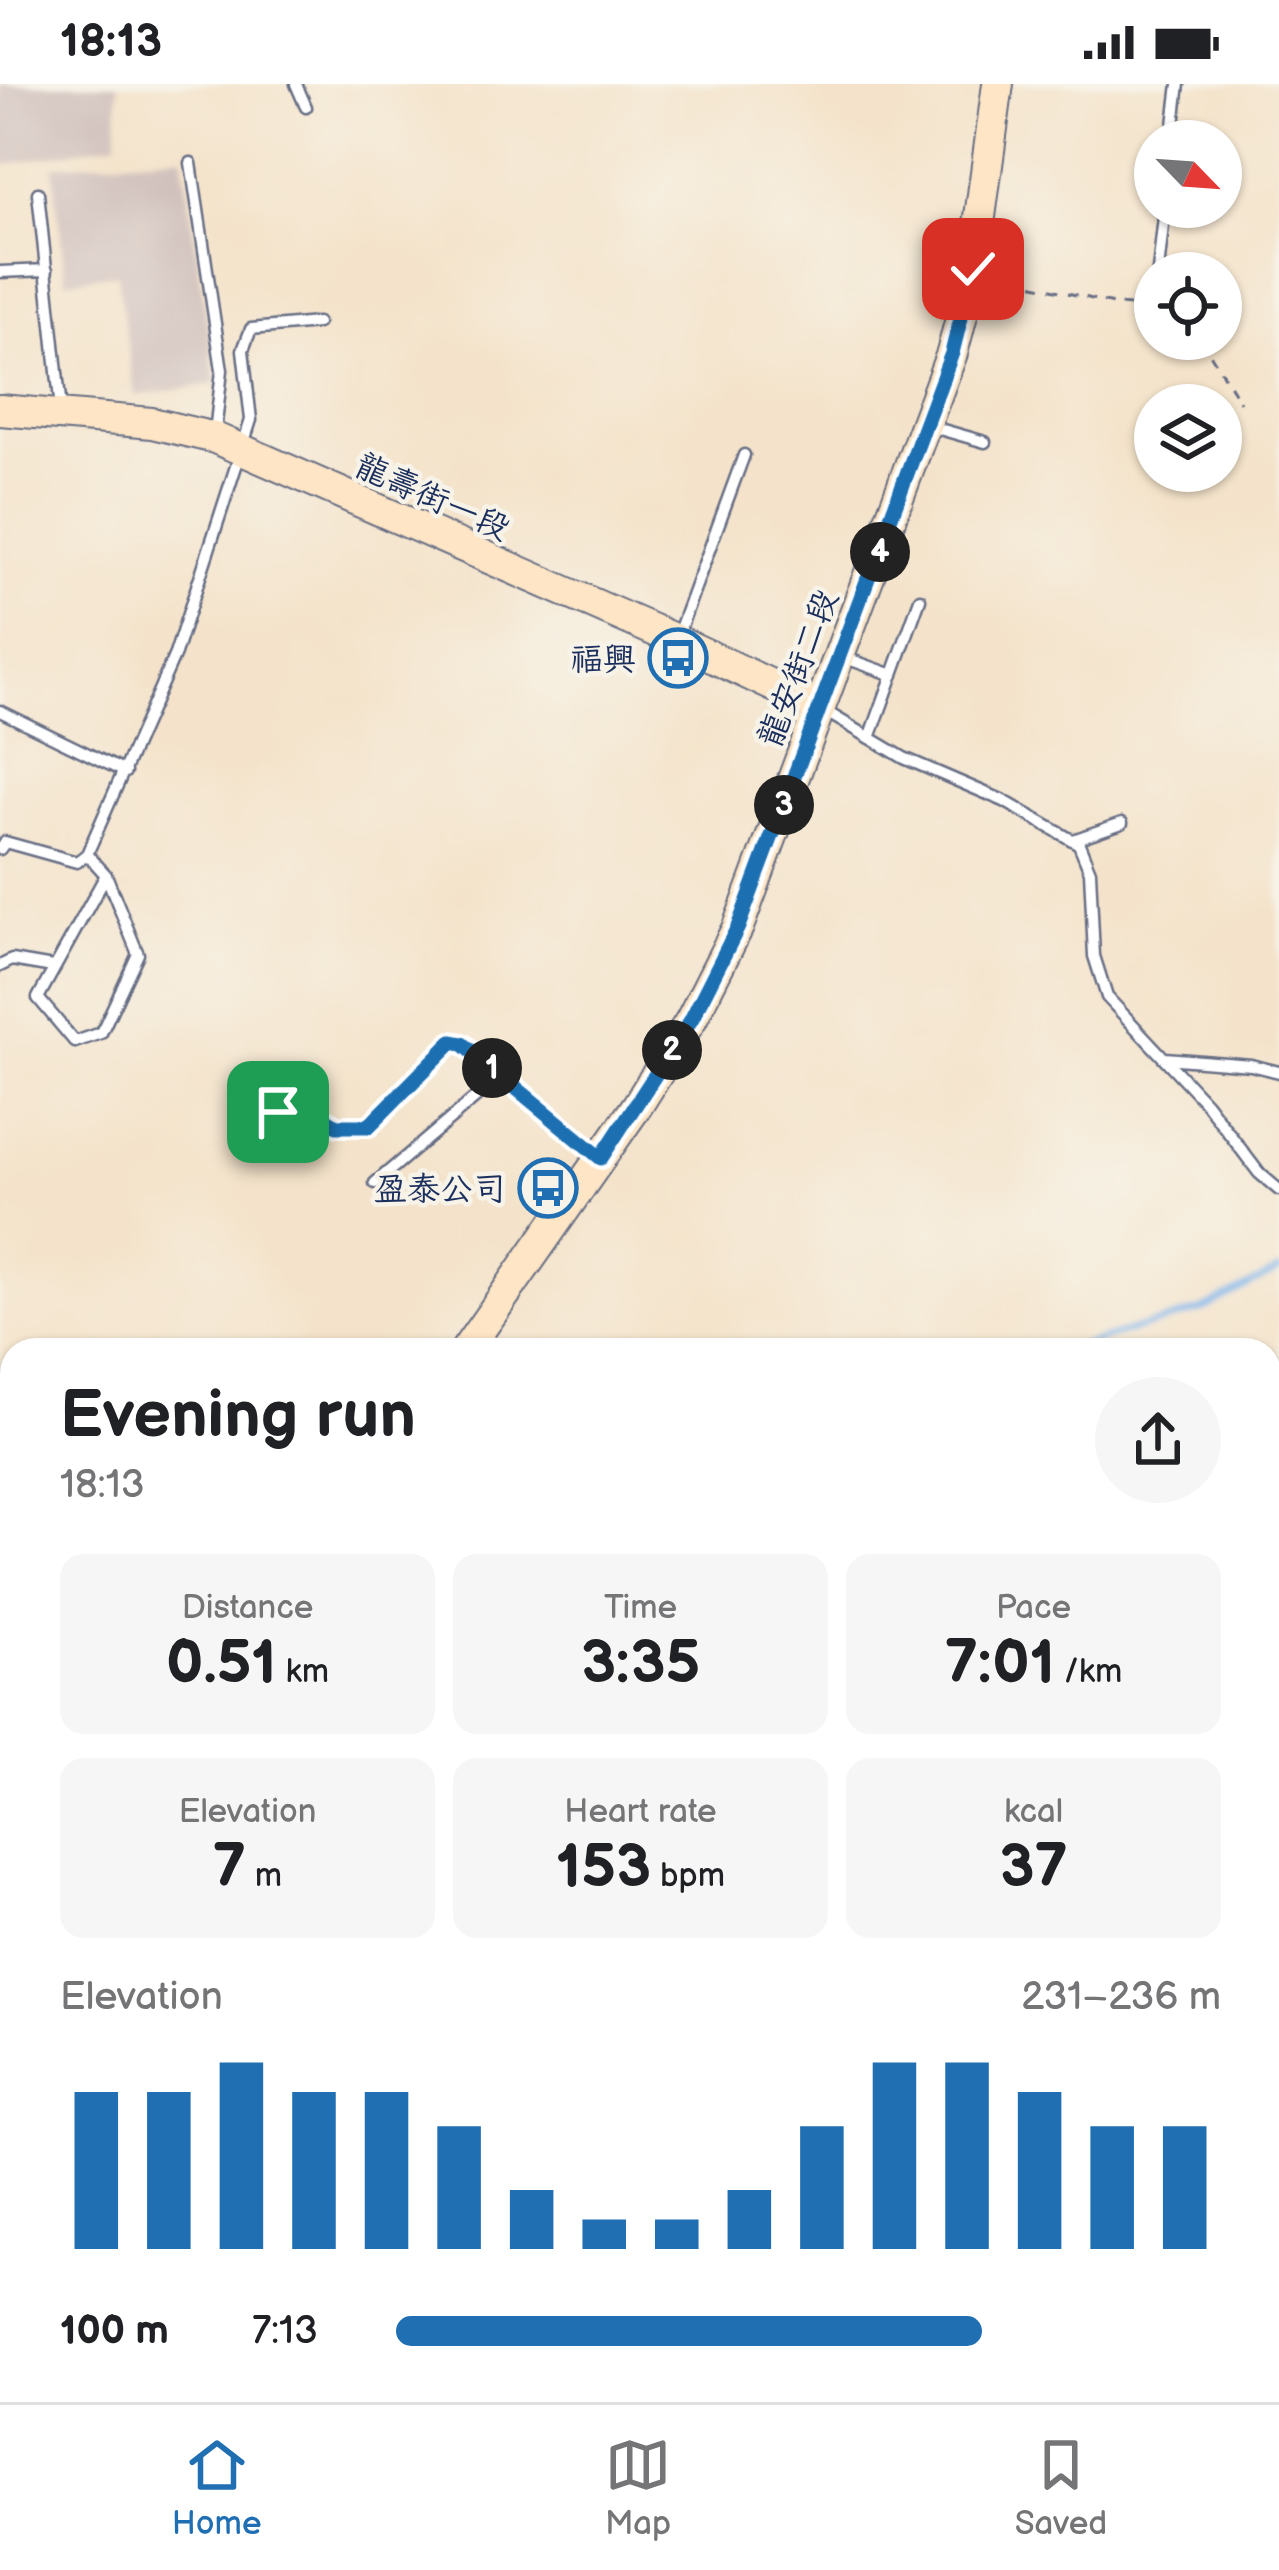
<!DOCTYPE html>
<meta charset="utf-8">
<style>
:root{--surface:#fff;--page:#f6f6f6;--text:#202124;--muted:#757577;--line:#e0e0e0;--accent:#1f6fb2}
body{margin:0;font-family:"Balsamiq Sans","LXGW WenKai TC",sans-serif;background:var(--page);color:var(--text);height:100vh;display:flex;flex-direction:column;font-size:45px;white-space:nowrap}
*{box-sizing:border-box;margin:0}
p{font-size:39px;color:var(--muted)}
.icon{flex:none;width:66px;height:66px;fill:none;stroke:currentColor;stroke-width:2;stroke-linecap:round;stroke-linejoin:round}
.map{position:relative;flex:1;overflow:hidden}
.drawer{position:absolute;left:0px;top:1254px;width:1281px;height:1065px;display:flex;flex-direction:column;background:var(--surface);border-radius:36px 36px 0 0;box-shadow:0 3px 9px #0004}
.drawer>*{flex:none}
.needle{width:78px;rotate:115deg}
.controls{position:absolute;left:1134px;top:36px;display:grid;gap:24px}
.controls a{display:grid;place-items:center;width:108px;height:108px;border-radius:50%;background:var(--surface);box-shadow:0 3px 9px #0004;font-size:60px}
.pin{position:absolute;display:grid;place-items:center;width:102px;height:102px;color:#fff;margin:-51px;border-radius:24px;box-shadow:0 6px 18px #0006}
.km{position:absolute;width:60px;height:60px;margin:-30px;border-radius:50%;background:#222;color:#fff;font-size:33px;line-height:60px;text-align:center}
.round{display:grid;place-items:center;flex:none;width:126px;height:126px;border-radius:63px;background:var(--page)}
.headline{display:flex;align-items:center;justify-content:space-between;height:204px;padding:0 60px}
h1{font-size:66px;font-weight:700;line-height:90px}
.stats{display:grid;grid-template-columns:repeat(3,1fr);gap:18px;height:204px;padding:12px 60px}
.stats div{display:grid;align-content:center;border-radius:24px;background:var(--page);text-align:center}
.stats b{font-size:60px;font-weight:700}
.stats small{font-size:33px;font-weight:400}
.stats p{font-size:33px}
.chart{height:336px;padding:24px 60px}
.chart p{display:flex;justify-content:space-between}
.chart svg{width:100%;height:216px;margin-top:12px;stroke:var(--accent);stroke-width:6}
ul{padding:0 60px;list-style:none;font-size:39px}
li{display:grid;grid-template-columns:192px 144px 1fr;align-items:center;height:90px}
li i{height:30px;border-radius:15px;background:var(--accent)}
.status{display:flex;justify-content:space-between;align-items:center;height:84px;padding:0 60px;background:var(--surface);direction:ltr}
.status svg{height:33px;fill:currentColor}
.tab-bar{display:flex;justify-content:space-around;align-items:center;height:168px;border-top:3px solid var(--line);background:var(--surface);font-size:33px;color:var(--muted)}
.tab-bar a{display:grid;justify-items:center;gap:6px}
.tab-bar .current{color:var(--accent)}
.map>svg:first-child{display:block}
.industrial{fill:#d0c0bc}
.water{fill:#7ab3ea;stroke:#4a71a4;stroke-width:3}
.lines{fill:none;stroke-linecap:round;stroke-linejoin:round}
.stream{stroke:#7ab3ea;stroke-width:6}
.canal{stroke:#7ab3ea;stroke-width:18}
.lane-casing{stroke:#676e84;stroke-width:15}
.street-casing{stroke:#676e84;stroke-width:26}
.secondary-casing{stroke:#676e84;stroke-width:34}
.path{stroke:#676e84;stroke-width:3;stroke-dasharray:9 9;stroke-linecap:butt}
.lane{stroke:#fff;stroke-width:10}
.street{stroke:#fff;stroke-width:21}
.secondary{stroke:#fde5c5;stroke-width:30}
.route-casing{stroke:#fff;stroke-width:24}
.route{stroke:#1f6fb2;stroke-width:15}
.labels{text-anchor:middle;stroke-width:9;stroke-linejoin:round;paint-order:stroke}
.street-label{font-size:33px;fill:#1b2f5e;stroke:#f7f3e8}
.poi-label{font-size:33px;fill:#1b2f5e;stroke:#f7f3e8;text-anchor:end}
</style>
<div class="status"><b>18:13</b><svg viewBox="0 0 49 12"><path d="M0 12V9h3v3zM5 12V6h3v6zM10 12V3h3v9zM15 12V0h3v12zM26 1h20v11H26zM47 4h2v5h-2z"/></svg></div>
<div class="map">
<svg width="1279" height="2318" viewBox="0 0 1279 2318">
<rect width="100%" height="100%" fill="#f7f3e8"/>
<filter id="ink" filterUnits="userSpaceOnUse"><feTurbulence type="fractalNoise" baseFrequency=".00833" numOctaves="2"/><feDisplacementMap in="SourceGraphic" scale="24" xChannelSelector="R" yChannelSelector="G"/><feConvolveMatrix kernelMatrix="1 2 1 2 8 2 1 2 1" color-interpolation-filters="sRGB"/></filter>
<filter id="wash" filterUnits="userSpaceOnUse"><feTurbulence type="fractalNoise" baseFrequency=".004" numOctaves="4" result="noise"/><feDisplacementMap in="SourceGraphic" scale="48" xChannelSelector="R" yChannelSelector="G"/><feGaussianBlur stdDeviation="2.7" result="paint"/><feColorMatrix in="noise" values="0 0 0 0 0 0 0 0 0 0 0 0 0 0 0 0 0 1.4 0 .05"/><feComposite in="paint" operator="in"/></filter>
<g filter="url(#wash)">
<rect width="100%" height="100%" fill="#f4e3ca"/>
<path class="industrial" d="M0,0H118L117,58L0,82Z
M182,71L216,300L135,312L117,189L66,197L53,82Z"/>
<path class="water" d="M0,1954L12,1956V2307H307L303,2318H0Z"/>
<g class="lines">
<path class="stream" d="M1065,1266L1202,1226L1279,1186
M0,1422L12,1420"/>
<path class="canal" d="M1269,2214L1279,2211
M880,2318L921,2307"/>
</g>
</g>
<g filter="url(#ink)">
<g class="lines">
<g class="lane-casing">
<path id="lane" d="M296,0L306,23
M1172,57L1179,0
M191,79L222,286L215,349
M38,109L61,326
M1158,187L1165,123
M0,188L47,186
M929,342L985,358
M677,553L744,371
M843,573L893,591
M823,626L904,674L1004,717L1079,760L1090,787L1094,872L1107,913L1206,1019L1259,1089L1279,1106
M0,627L125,688
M870,654L920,515
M1073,756L1122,739
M0,765L5,758L77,778L87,770L175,570L251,336L243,266L251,245L317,239
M87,770L106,791L138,870L101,949L75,958L38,914L106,791
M0,882L12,876L53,883
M1165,974L1251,981L1279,988
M278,1028L293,1015L337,1041L369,1042L452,958L463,960L598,1072
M375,1099L501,992
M1269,1612L1279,1622
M1263,2318V2317"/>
</g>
<g class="street-casing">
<path id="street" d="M1269,2199L1279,2197
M829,2318L869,2307"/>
</g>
<g class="secondary-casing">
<path id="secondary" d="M0,326L152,339L215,354L676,556L820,624
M466,1266L637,1022L691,936L738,843L952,269L972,192L998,0
M0,1641L12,1643"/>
</g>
<path class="path" d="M998,192L1117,221L1155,224
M1201,255L1240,318"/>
<use href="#lane" class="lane"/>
<use href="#street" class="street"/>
<use href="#secondary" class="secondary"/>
</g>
</g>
<g class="lines" filter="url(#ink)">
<g class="route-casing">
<path id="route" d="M278,1028L293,1016L337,1042H369L452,958L463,960L601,1074L691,936L738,843L952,269L973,185"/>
</g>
<use href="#route" class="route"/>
</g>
<defs>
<g id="bus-ring" transform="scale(3)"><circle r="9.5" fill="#f7f3e8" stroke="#1f6fb2" stroke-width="1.5"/><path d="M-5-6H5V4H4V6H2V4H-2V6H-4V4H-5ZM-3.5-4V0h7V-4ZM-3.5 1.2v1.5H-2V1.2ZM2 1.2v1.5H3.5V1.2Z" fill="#1f6fb2"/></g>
</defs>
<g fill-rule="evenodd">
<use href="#bus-ring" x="678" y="574"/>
<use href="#bus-ring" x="548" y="1104"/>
</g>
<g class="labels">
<g class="street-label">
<text transform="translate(433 412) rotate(24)" y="12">龍壽街一段</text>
<text transform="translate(797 584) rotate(-69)" y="12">龍安街二段</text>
</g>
<g class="poi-label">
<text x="636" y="586">福興</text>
<text x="506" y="1116">盈泰公司</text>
</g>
</g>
</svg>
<div class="controls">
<a><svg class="needle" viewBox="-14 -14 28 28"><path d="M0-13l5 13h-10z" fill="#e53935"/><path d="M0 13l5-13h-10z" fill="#757577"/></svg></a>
<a><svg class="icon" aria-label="locate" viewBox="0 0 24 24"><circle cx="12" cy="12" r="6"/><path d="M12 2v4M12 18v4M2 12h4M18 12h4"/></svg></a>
<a><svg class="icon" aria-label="layers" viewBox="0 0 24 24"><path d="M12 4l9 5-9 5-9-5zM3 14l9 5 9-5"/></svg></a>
</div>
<div class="pin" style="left:278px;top:1028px;background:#1e9e55"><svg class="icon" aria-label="arrive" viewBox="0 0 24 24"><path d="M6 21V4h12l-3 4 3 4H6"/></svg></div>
<div class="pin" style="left:973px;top:185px;background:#d93025"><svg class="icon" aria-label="check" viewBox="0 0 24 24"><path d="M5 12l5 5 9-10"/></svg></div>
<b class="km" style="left:492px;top:984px">1</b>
<b class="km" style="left:672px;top:966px">2</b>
<b class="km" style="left:784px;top:721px">3</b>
<b class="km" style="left:880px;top:468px">4</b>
<section class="drawer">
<div class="headline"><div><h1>Evening run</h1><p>18:13</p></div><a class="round"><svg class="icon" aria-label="share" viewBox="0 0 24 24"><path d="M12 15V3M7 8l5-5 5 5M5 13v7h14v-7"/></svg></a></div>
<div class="stats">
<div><p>Distance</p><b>0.51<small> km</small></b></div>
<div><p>Time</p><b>3:35</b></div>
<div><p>Pace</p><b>7:01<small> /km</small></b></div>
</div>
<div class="stats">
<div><p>Elevation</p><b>7<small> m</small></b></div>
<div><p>Heart rate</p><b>153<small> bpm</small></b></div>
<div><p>kcal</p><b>37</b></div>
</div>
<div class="chart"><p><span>Elevation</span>231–236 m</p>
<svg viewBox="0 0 160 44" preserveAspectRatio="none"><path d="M5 44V12M15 44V12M25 44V6M35 44V12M45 44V12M55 44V19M65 44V32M75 44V38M85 44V38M95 44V32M105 44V19M115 44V6M125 44V6M135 44V12M145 44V19M155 44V19"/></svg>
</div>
<ul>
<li><b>100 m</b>7:13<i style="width:71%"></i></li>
</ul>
</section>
</div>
<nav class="tab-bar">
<a class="current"><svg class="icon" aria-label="home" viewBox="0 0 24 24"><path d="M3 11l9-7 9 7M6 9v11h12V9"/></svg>Home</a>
<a><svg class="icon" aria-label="map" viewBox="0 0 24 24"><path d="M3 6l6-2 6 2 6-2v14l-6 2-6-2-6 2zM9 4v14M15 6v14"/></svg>Map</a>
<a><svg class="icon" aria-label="saved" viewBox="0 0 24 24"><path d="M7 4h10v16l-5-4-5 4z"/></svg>Saved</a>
</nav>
